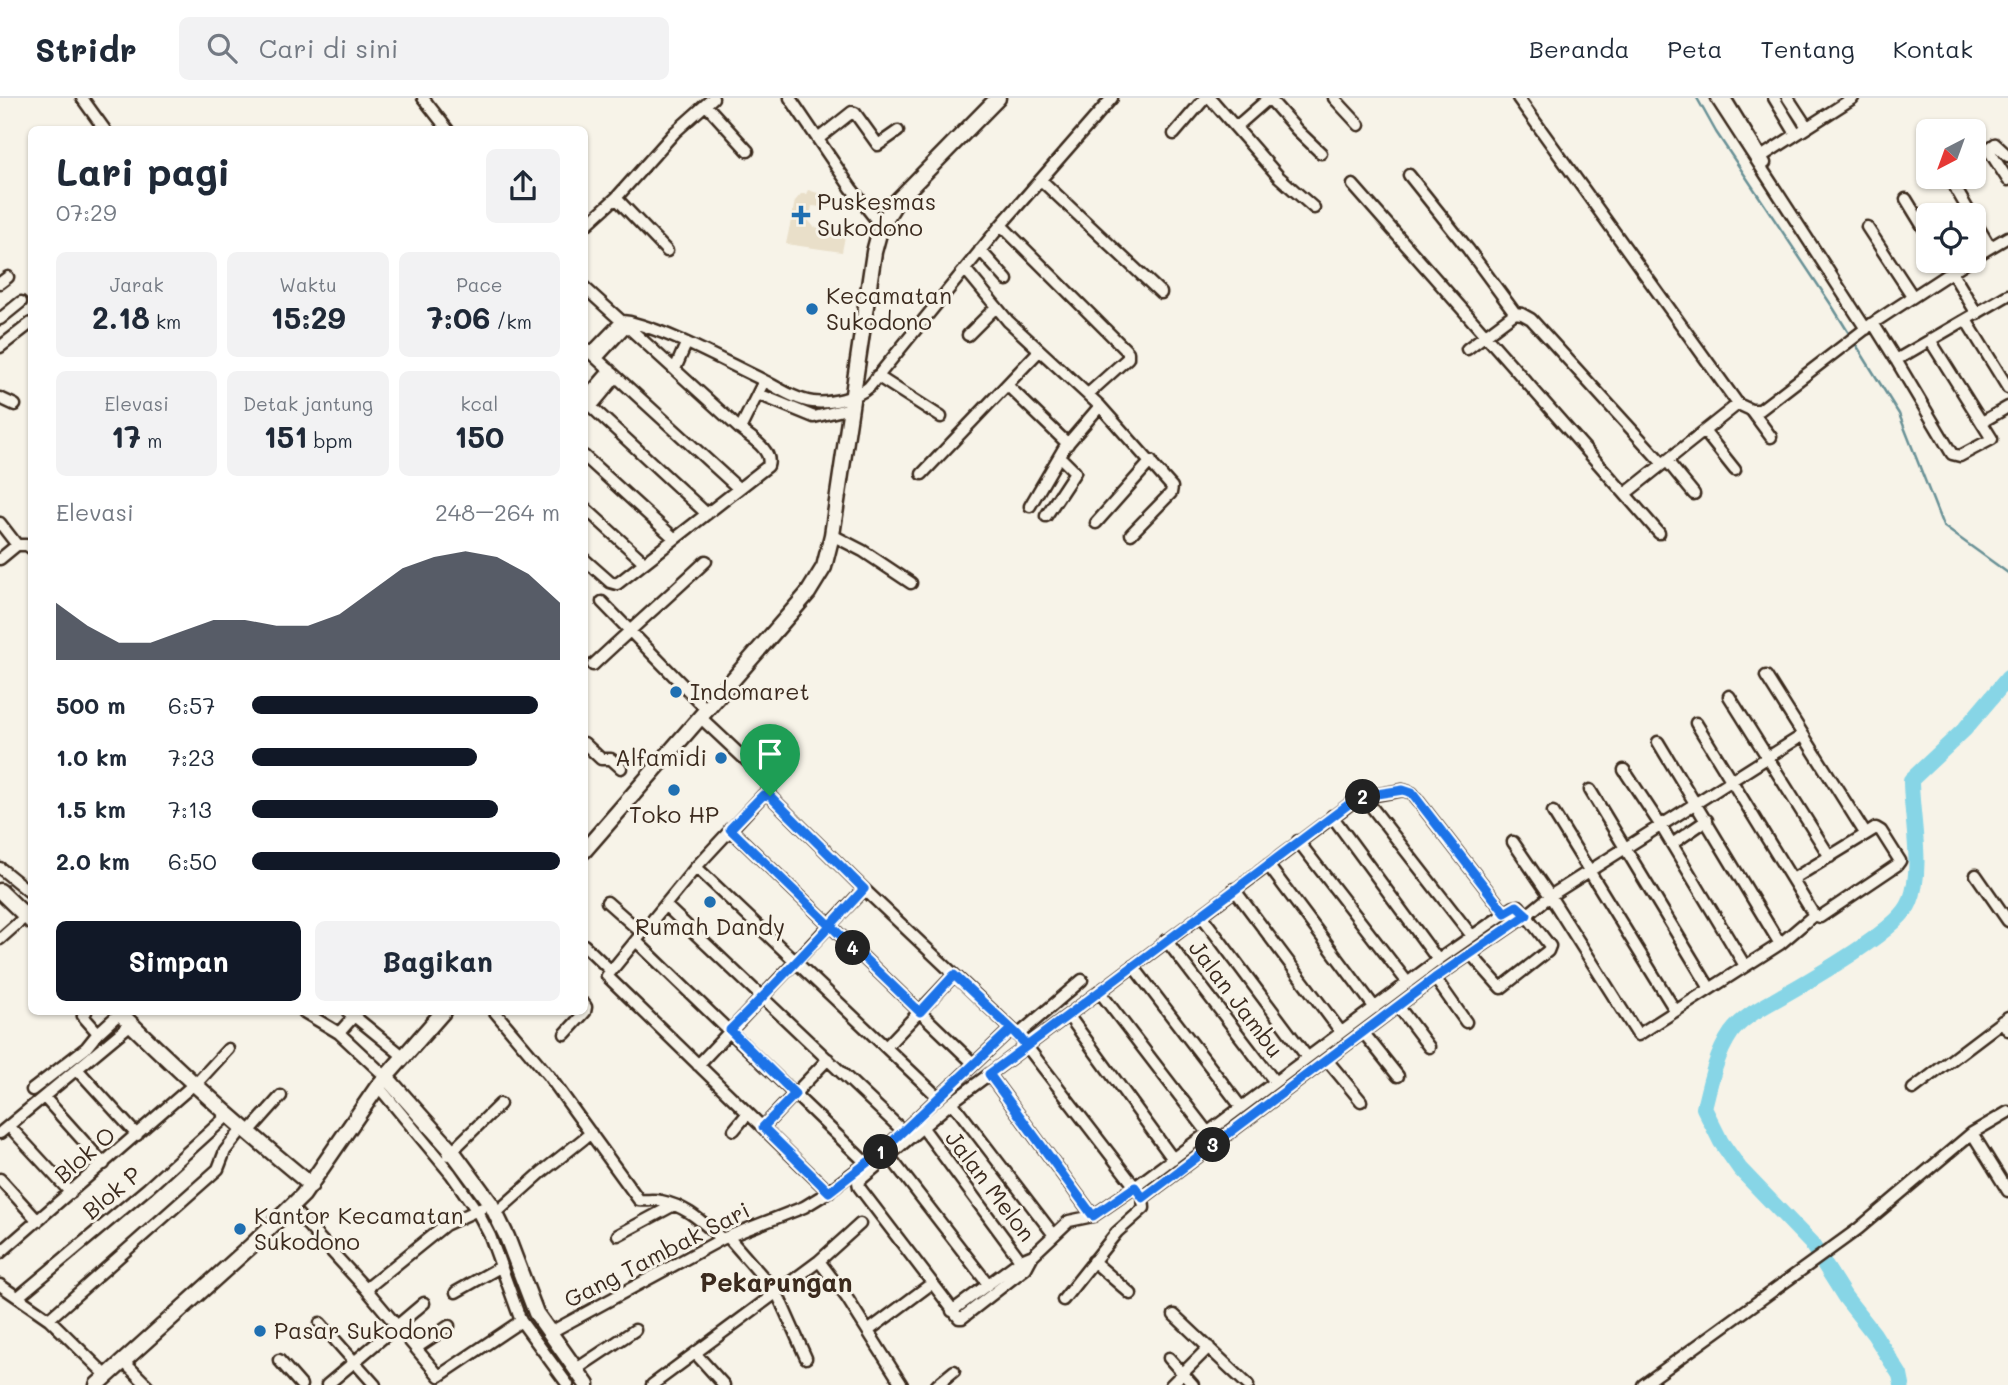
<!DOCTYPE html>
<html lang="id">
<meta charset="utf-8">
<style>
:root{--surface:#fff;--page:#f2f2f3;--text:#1f2937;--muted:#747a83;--line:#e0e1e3;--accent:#111827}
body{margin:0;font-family:Mali,sans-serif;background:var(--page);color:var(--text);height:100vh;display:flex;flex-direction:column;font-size:26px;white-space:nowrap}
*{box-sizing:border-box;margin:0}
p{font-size:23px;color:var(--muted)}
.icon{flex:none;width:38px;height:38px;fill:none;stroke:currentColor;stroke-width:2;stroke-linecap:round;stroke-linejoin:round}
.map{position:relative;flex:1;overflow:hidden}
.panel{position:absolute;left:28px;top:28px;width:560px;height:889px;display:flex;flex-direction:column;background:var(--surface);border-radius:10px;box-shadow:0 2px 5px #0004}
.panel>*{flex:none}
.needle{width:46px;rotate:221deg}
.controls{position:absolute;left:1916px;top:21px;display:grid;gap:14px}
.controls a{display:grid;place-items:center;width:70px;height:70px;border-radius:10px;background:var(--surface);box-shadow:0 2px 5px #0004;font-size:35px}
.pin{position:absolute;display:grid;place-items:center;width:60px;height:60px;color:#fff;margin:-72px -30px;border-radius:50% 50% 50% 0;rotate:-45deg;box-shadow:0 0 7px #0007}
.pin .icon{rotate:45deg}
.km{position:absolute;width:35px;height:35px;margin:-18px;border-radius:50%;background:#222;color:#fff;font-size:19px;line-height:35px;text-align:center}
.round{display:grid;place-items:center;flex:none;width:74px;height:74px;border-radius:10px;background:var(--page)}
.head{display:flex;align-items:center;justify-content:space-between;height:119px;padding:0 28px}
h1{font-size:38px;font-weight:700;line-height:52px}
.figures{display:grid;grid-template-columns:repeat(3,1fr);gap:10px;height:119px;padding:7px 28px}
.figures div{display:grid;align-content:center;border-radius:10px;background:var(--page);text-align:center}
.figures b{font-size:30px;font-weight:700}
.figures small{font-size:19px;font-weight:400}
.figures p{font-size:19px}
.chart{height:196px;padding:14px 28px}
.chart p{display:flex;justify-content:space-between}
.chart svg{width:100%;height:126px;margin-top:7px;fill:var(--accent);opacity:.7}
.cta{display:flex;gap:14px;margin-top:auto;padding:14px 28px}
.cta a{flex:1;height:80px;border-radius:10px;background:var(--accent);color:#fff;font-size:28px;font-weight:700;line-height:80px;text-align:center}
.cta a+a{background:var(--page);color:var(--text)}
ul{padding:0 28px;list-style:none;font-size:23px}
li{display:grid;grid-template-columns:112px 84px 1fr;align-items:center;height:52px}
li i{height:18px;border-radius:9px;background:var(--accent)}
header{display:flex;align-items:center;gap:42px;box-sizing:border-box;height:98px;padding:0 35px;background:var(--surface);border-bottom:2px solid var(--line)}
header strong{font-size:33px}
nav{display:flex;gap:38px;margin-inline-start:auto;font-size:24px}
.search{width:490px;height:63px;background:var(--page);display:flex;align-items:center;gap:18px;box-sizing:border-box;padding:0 24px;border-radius:10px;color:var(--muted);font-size:26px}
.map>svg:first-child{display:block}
.built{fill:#e9dfc9}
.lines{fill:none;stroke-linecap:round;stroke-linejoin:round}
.stream{stroke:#699196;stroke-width:2.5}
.river{stroke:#87d5e6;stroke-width:16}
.street-casing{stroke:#3b2a1e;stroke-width:15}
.secondary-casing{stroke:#3b2a1e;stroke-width:19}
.street{stroke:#f7f3e8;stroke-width:10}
.secondary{stroke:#f7f3e8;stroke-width:14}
.route-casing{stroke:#fff;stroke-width:14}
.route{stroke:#1a73e8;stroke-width:9}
.poi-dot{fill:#1f6fb2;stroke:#f7f3e8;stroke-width:2.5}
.labels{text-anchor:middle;stroke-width:6;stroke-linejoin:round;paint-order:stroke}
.poi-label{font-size:23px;fill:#3b2a1e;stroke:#f7f3e8;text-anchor:start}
.street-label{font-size:23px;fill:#3b2a1e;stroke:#f7f3e8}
.quarter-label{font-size:26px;font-weight:bold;fill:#3b2a1e;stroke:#f7f3e8}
</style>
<header>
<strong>Stridr</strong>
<div class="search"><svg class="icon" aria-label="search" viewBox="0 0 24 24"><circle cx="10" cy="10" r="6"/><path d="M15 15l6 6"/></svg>Cari di sini</div>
<nav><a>Beranda</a><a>Peta</a><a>Tentang</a><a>Kontak</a></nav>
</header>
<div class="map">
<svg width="2008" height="1287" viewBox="0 0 2008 1287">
<rect width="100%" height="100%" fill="#f7f3e8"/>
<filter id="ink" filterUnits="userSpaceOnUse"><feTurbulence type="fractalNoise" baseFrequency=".0143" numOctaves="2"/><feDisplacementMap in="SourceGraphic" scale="14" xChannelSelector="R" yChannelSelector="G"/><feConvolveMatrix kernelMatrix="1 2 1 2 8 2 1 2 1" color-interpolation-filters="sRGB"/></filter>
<g filter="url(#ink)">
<path class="built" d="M808,92L824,97L831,110L812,108L809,123L814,129L846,133L842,154L786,146L795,103L801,96H806Z"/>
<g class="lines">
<path class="stream" d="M1697,0L1716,34L1832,208L1899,316L1943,428L2008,475"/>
<path class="river" d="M1902,1287L1900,1277L1874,1236L1845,1199L1811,1145L1740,1071L1721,1044L1704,1010C1710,985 1716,957 1731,935C1743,918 1765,908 1782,898C1810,882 1900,831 1910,804C1924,770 1911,719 1911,682L1964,632L2008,580"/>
<g class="street-casing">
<path id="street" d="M82,0L105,32
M423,0L448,32
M790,0L851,90L881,128
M1210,0L1279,79L1314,110
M1334,0L1359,27
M1518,0L1738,306
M1716,0L1866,231
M1725,0L1765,65
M1774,0L1796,36
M1788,0L1807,29
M706,7L748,53
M1236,29L1269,0L1297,32L1321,55
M1174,36L1205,0
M818,41L852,14L855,15L878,47L898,33
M2008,58L1995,46L1988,51L2008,82
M1761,59L1853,0
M1409,77L1468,151L1515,215
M1949,79L1971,117
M1041,82L1161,195
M1353,87L1625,396L1738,306L1751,312H1760L1873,225L1896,262L2008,197
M616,100L667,153
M1906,101L1928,137
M1974,122L1990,149
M1001,127L1128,254V260L1088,296
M584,129L616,100L675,34L713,0
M1867,129L1913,199
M980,152L1007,182
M1974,159L2008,139
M1945,163L1977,216
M965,171L1008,223L1100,308L1172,389L1171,395L1131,436
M0,185L8,179
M584,189L740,331
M0,221L21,204
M1966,222L2008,290
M1873,225L1968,163
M968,237L996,209
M0,249L31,225
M584,249L738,390
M1467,251L1515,215L1522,216L1531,221L1663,366
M591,255L622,223L630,224C676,236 721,262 763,282C778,290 796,302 813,304C829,306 857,300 869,289L1001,127L1112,0
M597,260L629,225
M1896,262L1952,356L1960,358L1992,341L1930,242
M675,271L686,246
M877,278L941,319
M1007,287L1068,346
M758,296L814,319L851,310
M0,300L15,307
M584,302L707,416
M584,302L610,272
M591,309L616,279
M1751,312L1771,339
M1982,324L2008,309
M1704,333L1735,372
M584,358L674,440
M1667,363L1694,396
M922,376L1039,253
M1625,396L1659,435
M1030,408L1064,350L1100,308
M584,409L644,464
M1046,418L1075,374L1060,359
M0,425L17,447L0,461
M1096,425L1151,363
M832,437L863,453L911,485
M17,447H27L32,451
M584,461L610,484L617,486L768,368C773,352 751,340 740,331L764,283
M602,504L706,611
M593,567C630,532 669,498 706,463
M1766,578L1865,735
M1729,598L1830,759
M700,619L767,682L770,686V698L864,791L1018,937L1139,1094
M1696,625L1814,817
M1658,644L1780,846
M584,645L601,661H611L621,670
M1624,672L1661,728L1745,868
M1590,692L1709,889
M770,698L763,697L696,769L607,878L829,1094
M1363,698L1472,838
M1553,714L1675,912
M1332,718L1438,862
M730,731L974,966
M1298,743L1408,885
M1513,744L1550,798L1638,937L1780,846L1814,817L1820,819L1897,767L1900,763L1881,733L1876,730L1793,781
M1672,746L1707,722
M1268,767L1375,910
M696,769L938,999
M0,770L32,796
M1976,777L2008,823
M1234,791L1341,934
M607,804L642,835
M665,807L903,1033
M1201,817L1307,959
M0,841L26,818
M1166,842L1275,984
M636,843L866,1065
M584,847L610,872
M1133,868L1241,1009
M1435,880L1466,924
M1099,893L1208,1035
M1398,908L1429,949
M86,914L83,918L98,935
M304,914L339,935L386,979
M495,914L549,978L639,1102C646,1103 654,1101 661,1103C687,1108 703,1125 722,1141
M1068,917L1173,1061
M354,918L403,958
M2002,923L2008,932
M1363,934L1398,978
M339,935L354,918L348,914
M565,936L585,914L586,909L584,906
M1018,937L1082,882
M886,949L954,877
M1327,962L1361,1003
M698,967L864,791
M78,972L137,1037
M989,976L1093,1118
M194,988L228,951
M378,988L451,1076L477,1113L490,1138L521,1223L568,1287
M1913,991L2008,919
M32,992L86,950L98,935L120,915
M44,999L104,1066
M952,1004L1054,1137
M9,1028L71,1095
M763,1029L828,961
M923,1030L1024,1167
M734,1032L748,1015
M0,1035L131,926
M248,1035L281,998
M1972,1035L2008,1093
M448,1057L500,1006
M890,1059L988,1186
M0,1081L38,1123
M1143,1100L1435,880L1527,817L1550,798L1803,637
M291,1109L366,1191L439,1278L521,1223
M496,1115L542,1074L591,1035
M618,1137L674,1107
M728,1139L777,1195L806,1260
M0,1155L193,987
M1033,1157L1026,1170L962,1220H959L859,1089L858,1084L952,1004L1358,700L1403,692L1412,695L1505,815
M819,1163L847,1200L902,1287
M1093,1163L1131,1196
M0,1187L49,1221L107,1278
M366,1191L445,1127L482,1110
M456,1194L502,1168
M18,1199L148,1090L227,1018
M1063,1202L1117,1134L1144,1110L1143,1100
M952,1213L1021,1162L1033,1157L1069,1123L1093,1118L1135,1089L1438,862L1514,809L1519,808L1550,848L1548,853L1501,890L1470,855
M1174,1217L1248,1287
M49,1221L218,1071L225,1053L243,1030
M320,1225L375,1287
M868,1233L931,1186
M549,1235L722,1141L804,1109L822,1098L881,1054L1011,931
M416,1250L449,1228
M695,1255L724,1287
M1169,1260L1193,1287
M279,1262L301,1287
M123,1263L147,1287
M575,1272L635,1232
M327,1287L424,1205
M652,1287L819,1163L860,1126
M937,1287L954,1273
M1171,1287L1209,1249
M1643,1287L1858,1131L1972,1035L2008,1014"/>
</g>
<g class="secondary-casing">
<path id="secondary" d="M584,753L808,495L824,469L832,437L874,154L881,128L896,104L998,0
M0,793L32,824
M119,914C181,976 243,1031 311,1087
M386,979L452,1053L491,1106L507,1139L536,1215L587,1287
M97,1287L251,1148L303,1097L378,988L443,914"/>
</g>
<use href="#street" class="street"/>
<use href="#secondary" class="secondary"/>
</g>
</g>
<g class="lines" filter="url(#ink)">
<g class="route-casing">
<path id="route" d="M770,698L864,791C820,839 776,886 730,932L795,996L763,1029L829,1094L881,1054L1011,931L1027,948L1353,703L1370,697L1403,692L1412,695L1505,815L1517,808L1527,817L1435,880L1143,1100L1135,1089L1093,1118L989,976L1027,948L1018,937L954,877L920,914L730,731L763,697L770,698"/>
</g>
<use href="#route" class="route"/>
</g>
<g class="poi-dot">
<path d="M797.5 106.5h7v7h7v7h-7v7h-7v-7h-7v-7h7z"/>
<circle cx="812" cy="211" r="7"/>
<circle cx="676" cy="594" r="7"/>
<circle cx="721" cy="660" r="7"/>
<circle cx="674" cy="692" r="7"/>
<circle cx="710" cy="804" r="7"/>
<circle cx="240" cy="1131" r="7"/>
<circle cx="260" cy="1233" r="7"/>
</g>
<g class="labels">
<g class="poi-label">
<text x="817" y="112">Puskesmas<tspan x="817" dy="26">Sukodono</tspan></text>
<text x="826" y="206">Kecamatan<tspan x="826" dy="26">Sukodono</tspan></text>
<text x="690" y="602">Indomaret</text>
<text x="707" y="668" text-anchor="end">Alfamidi</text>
<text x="674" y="725" text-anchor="middle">Toko HP</text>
<text x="710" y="837" text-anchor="middle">Rumah Dandy</text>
<text x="254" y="1126">Kantor Kecamatan<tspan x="254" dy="26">Sukodono</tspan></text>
<text x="274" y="1241">Pasar Sukodono</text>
</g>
<g class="street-label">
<text transform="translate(1236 901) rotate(53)" y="8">Jalan Jambu</text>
<text transform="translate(85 1057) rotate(-41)" y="8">Blok O</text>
<text transform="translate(990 1088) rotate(53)" y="8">Jalan Melon</text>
<text transform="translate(112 1095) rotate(-40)" y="8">Blok P</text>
<text transform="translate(657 1157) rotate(-27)" y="8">Gang Tambak Sari</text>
</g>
<g class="quarter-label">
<text x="776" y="1194">Pekarungan</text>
</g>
</g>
</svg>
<div class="controls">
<a><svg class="needle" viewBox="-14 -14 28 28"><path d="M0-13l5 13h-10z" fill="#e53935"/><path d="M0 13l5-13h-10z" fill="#747a83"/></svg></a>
<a><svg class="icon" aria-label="locate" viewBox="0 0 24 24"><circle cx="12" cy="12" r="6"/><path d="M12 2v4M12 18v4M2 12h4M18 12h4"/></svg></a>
</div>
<div class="pin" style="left:770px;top:698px;background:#1e9e55"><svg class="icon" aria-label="arrive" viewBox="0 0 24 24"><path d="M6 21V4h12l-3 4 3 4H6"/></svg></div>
<b class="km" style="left:881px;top:1054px">1</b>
<b class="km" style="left:1363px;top:699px">2</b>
<b class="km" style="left:1213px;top:1047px">3</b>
<b class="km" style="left:853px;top:850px">4</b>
<section class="panel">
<div class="head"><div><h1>Lari pagi</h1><p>07:29</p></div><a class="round"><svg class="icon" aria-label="share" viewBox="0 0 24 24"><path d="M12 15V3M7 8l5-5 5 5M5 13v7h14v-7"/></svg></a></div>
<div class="figures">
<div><p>Jarak</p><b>2.18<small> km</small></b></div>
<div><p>Waktu</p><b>15:29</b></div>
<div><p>Pace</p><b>7:06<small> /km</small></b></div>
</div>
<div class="figures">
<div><p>Elevasi</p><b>17<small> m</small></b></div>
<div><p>Detak jantung</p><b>151<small> bpm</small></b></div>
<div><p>kcal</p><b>150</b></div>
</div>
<div class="chart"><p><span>Elevasi</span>248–264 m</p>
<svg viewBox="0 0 160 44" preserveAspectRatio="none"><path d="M0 44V24L10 32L20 38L30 38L40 34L50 30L60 30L70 32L80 32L90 28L100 20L110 12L120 8L130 6L140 8L150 14L160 24V44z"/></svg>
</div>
<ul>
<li><b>500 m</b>6:57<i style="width:93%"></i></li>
<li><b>1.0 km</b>7:23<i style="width:73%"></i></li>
<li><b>1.5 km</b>7:13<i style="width:80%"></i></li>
<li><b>2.0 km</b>6:50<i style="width:100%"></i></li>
</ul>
<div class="cta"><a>Simpan</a><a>Bagikan</a></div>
</section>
</div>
